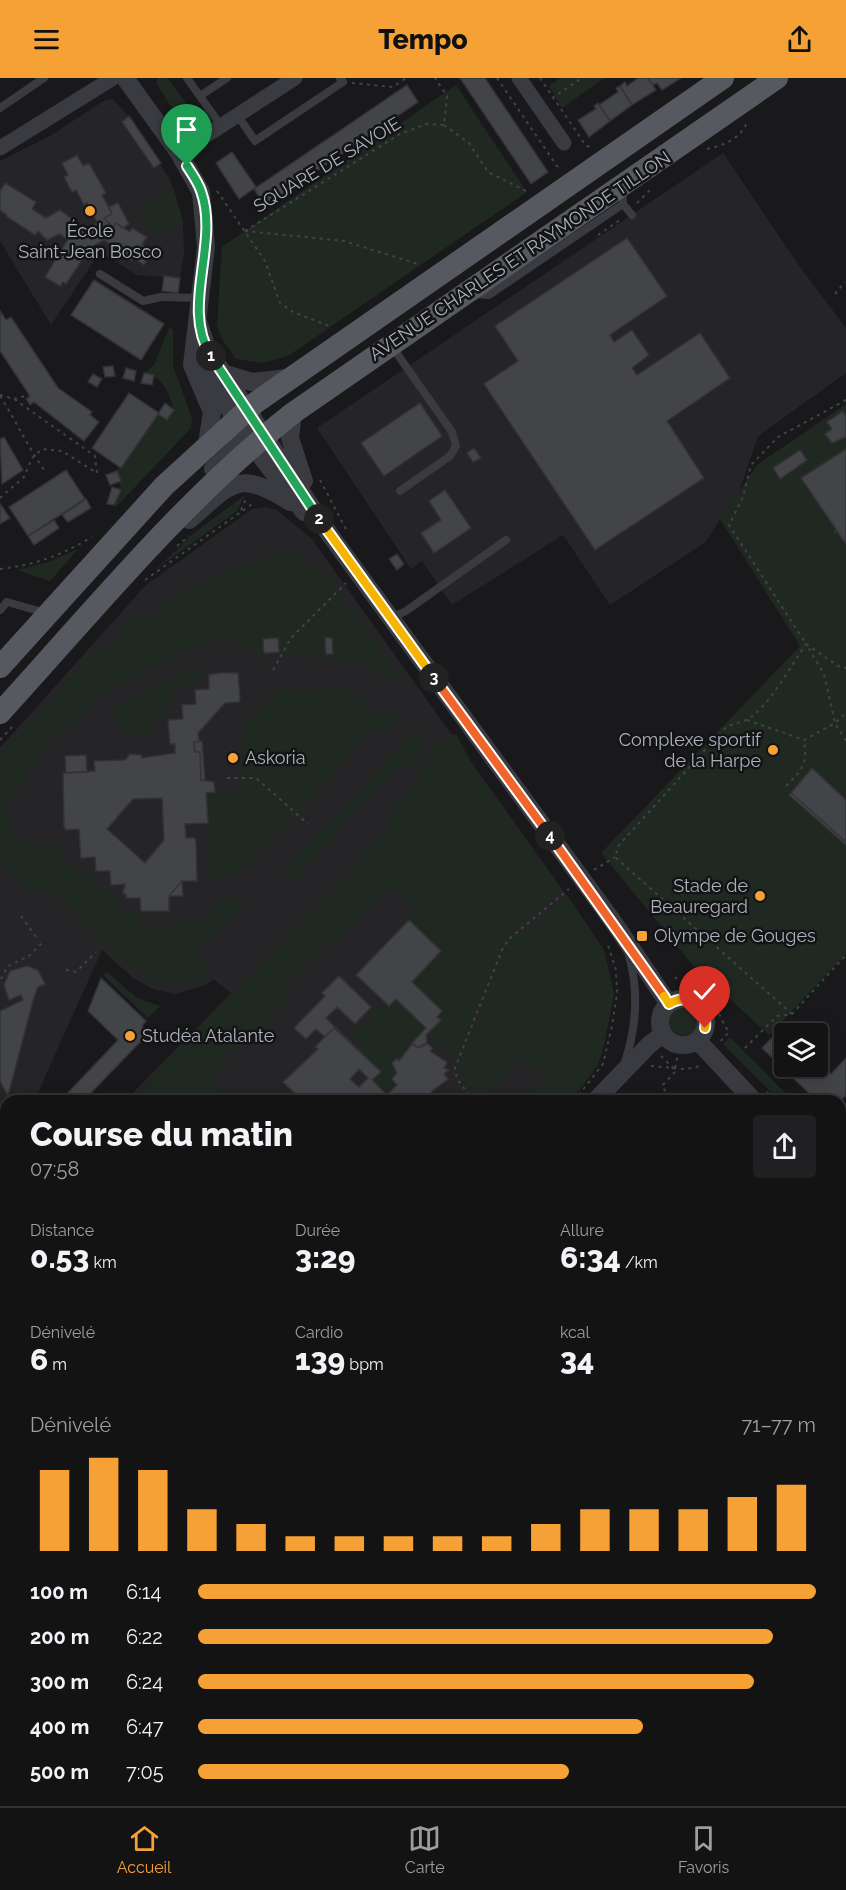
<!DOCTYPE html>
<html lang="fr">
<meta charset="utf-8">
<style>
:root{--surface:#131314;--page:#202022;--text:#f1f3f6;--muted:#9d9ea0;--line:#323234;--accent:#f6a136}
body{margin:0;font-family:Raleway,sans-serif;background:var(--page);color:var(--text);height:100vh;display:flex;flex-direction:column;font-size:22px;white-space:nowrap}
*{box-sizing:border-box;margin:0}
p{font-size:20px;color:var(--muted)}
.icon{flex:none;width:33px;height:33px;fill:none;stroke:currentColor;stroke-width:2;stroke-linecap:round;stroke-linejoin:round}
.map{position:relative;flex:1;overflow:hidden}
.side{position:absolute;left:0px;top:1017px;width:846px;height:711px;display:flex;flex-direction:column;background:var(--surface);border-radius:18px 18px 0 0;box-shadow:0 3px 15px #0003,0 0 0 2px var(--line)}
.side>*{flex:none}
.controls{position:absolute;left:774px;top:945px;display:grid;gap:12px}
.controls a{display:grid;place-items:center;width:54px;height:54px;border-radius:6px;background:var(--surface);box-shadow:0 3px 15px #0003,0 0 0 2px var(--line);font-size:30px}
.pin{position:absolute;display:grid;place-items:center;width:51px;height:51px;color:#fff;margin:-62px -26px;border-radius:50% 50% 50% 0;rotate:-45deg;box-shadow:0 0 6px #0007}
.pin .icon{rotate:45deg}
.km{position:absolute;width:30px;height:30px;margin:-15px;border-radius:50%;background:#222;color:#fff;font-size:16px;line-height:30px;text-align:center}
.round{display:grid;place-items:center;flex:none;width:63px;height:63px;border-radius:6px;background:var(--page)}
.overview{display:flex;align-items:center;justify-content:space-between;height:102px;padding:0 30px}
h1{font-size:33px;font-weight:800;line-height:45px}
.stats{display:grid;grid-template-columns:repeat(3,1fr);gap:9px;height:102px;padding:6px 30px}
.stats div{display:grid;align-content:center}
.stats b{font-size:30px;font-weight:800}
.stats small{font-size:16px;font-weight:400}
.stats p{font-size:16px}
.chart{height:168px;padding:12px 30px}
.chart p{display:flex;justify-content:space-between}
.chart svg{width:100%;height:108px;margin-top:6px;stroke:var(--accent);stroke-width:6}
ul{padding:0 30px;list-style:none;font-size:20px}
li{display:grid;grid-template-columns:96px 72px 1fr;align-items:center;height:45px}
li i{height:15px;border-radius:8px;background:var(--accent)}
header{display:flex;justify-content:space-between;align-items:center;height:78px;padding:0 30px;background:var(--accent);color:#111;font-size:27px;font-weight:800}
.tabs{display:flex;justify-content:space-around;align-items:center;height:84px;border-top:2px solid var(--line);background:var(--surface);font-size:16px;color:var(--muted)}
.tabs a{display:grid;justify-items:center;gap:3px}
.tabs .on{color:var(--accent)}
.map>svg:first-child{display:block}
.built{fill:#252528}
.green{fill:#202921}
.building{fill:#434448;stroke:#333337;stroke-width:1.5;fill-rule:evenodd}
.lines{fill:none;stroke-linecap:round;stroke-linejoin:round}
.path{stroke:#404347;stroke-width:2;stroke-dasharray:3 4.5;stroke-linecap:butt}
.service{stroke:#3a3b40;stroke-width:8}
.minor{stroke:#3a3b40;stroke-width:15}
.tertiary{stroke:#3a3b40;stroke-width:18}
.primary{stroke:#56595f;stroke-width:22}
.split-1-casing{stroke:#fff;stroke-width:12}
.split-2-casing{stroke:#fff;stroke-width:12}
.split-3-casing{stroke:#fff;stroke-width:12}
.split-4-casing{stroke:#fff;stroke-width:12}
.split-5-casing{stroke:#fff;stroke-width:12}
.split-6-casing{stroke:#fff;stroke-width:12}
.split-1{stroke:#22a559;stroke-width:8}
.split-2{stroke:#22a559;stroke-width:8}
.split-3{stroke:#f5b400;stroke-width:8}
.split-4{stroke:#f0652b;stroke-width:8}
.split-5{stroke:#f0652b;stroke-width:8}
.split-6{stroke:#f5b400;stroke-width:8}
.poi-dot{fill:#f6a136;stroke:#141416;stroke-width:2}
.labels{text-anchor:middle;stroke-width:5;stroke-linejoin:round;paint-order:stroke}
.street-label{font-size:18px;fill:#abb2bb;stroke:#141416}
.poi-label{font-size:18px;fill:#abb2bb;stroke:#141416;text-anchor:start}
</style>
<header><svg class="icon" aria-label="menu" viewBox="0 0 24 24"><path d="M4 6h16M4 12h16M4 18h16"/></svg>Tempo<svg class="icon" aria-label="share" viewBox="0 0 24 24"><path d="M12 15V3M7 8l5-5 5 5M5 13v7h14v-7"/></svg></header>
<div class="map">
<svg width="846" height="1728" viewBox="0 0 846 1728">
<rect width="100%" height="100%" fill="#19191b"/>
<path class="built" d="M113,21L129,39L170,102L183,143L184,176L180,200L137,197L100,174L51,247L0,163V83L50,58L105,22Z
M723,75L800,189L846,250V295L758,358L737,420L740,425L720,441L706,464L610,527L563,457L452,527L422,483L411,491L317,350Z
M266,429L277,432L312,461L565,815L604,872L614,916L563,1023H125L231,915L214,902L202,908L175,916L153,911L133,900L102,872L35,1021L37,1023H6V1617L0,1624V670L145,508L252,431Z"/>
<path class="green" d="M158,0H168L199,44L190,51L185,50L156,5Z
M560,0H604L562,30L549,8Z
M456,7L527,114L288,278L263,285L236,281L222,261L217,248L222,169Z
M173,109L183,143L152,156L148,145L136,134Z
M169,250L173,251V288L192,340L191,350L116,429L114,427L121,412L117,393L158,336L167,342L174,332C168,314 164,299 144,295L154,287Z
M846,326V876L769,957L692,886L601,775L800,568L720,441L757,387Z
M245,417L237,433L155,492L194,455Z
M78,471L50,503L17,492L48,484Z
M279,475H295L332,502L345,524L403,601L399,608L370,590L344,583L291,576L262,580L227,560L195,567L103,614L49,666L11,718L6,729L7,741L19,758L29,764L40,767L60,765L62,782L77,795H89L91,809L106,810V823L119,822L120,834L138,832L140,843L148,849L197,844L224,818L244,826L192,877L210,894C154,942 96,849 58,818L46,813L33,815L0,782V676L60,612L90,576L115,561L128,543L149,538L186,510L219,499L253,483Z
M185,590H198L204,593L197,602L175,613L150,656C128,661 122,655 113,635L115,630Z
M288,605L289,614L341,610L382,636L392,632L400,638C396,647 394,652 384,656L376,649L243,793L209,802L206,715L241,714L244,647Z
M421,652L426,656L421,672L409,692L399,689L290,804L281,796L415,653Z
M456,656L477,695L562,812L505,859L458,980L428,955L440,942L437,939L442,933L412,904L441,873L409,842L417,831L391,808L336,866L331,861L285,908L291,915L210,999L232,1023H130L178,970L259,890L389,752L388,739C406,717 427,693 434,665Z
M567,817L604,872L614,916L604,968L598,987L571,1023H523L545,998L521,977L480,1022L460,1002L458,991L503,874L512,861Z
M106,893L137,920L160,928L148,940L104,898Z
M396,921L426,950L406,970L408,973L392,985L397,995L392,1001L397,1007L387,1017L372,1002L381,993L353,966L356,963L351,959L384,924L389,928Z
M667 941a16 16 0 1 1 32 0a16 16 0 1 1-32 0Z
M730,959L793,1023H780L723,966Z
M840,1526L846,1527V1728H452L445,1722H840Z"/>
<path class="building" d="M460,0H485L548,94L531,106Z
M638,0H648L656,12L632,27L620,8L625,4L627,8Z
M648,0H681L662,12L657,5L653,7Z
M407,7L418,24L265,128L254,111Z
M620,8L632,27L610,43L599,27L618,14L616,10Z
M598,25L610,43L589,59L578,42L596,31L594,28Z
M129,38L161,85L154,90L122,44Z
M232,74L256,109L239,121L216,85Z
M77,77L83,88L89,85L106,115L102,117L112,136L104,140L113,149L116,145L130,154L132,150L147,159L142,166L153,173L144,187L133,180L131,183L117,174L119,171L104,162L91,169L66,206L63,204L60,208L45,199L68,161L59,156L47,162L38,153L35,157L6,138L7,137L0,132V113L5,105L36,124L32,131L46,140L60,132L87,153L97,144L87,125L84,127L76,112L72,114L64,99L68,97L62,85Z
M118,125L129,146L123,150L116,145L113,149L104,140L112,136L109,129Z
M627,160L667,218L610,257L614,264L632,252L649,277L632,290L637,297L700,255L730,300L667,343L704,400L595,472L484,306L518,283L495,248Z
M164,198L180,200L178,215L162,213Z
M94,202L164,246L141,282L71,237Z
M0,233L6,242L11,239L58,310L92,334L90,337L99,344L84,363L34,324L30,327L26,321L30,318L0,273Z
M113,288L115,298L105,299L103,289Z
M126,290L136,293L134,303L123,300Z
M144,295L154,297L152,307L141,305Z
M93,296L102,301L97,309L88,304Z
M129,315L159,335L121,390L92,370Z
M165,325L174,332L167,342L158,336Z
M420,325L442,358L384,398L361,365Z
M843,333L846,338V359L832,365L825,356L832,351L827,344Z
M4,359L23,392L2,406L0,361Z
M474,370L481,380L473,384L467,375Z
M846,371V466L837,453L835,455L836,451L801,400Z
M800,372L807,382L780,401L773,390Z
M66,392L85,421L28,458L9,429Z
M117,393L121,403L110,407L106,397Z
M112,409L121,412L114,427L107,426Z
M445,412L471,450L434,475L421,455L441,442L429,423Z
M86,421L91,430L68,444L62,437Z
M0,426L10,440L0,446Z
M54,442L59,450L34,467L28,458Z
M397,476L404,486L397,492L389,481Z
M278,560L279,574L264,575L263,561Z
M325,560H332L333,576H326Z
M219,595H238L240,620L239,624L225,625L198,655L199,664H194L195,674H200L201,702L214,704L215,714L206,715L208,745L185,746L186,760H195L196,764L197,803H182L169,818V833H141L140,820H126V816H123L125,806L111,807L110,793H96L95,779L81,780L79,751L66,752L64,749L63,695L95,693L94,683L125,682L130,676L142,677V680L175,675V666H170L168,642L183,641L182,627L196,626L195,612L209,611V597ZM162,720L164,762L145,785L107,751L133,721Z
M202,663L205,702H201L200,674H195L194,664Z
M86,677L87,694L66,695L65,678Z
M812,690L846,722V764L791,715Z
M791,715L846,764V767L789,717Z
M182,803L183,818H169Z
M409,842L441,873L412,904L442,933L437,939L441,942L426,957L427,966L418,970L412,965L426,950L396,921L389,928L356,897Z
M27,888L38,892L45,906L38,909L34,919L8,1018L0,1003V933L23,922L21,917L9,922L4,907L10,893Z
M339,898L371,929L355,946L337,929L326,940L381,994L334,950L325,959L316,951L306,961L294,950L325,918L322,915Z
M101,900L146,943L142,948L149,955L83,1023H64L62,1021L118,962L88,933Z
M782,949L789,956H784V988H818V983L831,996L846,980V1017L840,1024L817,1023L762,970Z
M334,950L381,994L372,1002L387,1017L397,1007L392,1001L397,995L392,985L397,981L399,983L412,966L418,970L426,965L433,970L430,973L447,984L444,990L449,992L444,996L448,1001L431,1014L434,1016L429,1021L419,1016L414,1021L408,1018L403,1023H341L335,1017L329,1023H303L283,1004L318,971L315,969ZM359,991L368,1000L359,1009L350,1001Z
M840,1160L846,1166V1192L842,1196L840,1193Z
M846,1242V1265L843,1268L846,1275L840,1281V1249Z
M0,1280L6,1285V1310L0,1305Z
M0,1316L6,1321V1330L0,1337Z
M3,1346L6,1348V1377L3,1374L0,1377V1349Z
M6,1383V1411L3,1414L0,1411V1390Z
M846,1396V1419L840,1425V1402Z
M19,1722H64L58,1728H18Z
M259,1722H287L271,1728H262Z
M400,1722H436L431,1724L432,1728H402Z"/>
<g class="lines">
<path class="path" d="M497,0L559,91
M540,0L586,68L592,69
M352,5L393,9L406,0
M552,20L582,0
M444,47L469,65L488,94L528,114
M707,71C725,67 742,60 748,42
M217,113L265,183L280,225L293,234L332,249
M637,125L652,110
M245,153L400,56L426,46L444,47L447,18L435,0
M245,153L344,163L421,187
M598,157L620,142
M835,216L845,204
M0,317L14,321L95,378L97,395
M0,318C16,343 27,367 44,392
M14,321L29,317
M846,322L778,359L751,387L743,419L729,447L806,566L838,588L846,590
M320,402L347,453
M0,420L24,399L32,380L42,371L62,373L97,395
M241,432L246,421
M177,468L189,458
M0,491C35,487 62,477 92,459
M145,502L255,424
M273,592L291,560L346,505
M747,642L804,662L835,645L846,635
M0,662L12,649
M227,700H256L308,746
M786,708C802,692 808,686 804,662
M594,792L615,779
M21,838L36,859
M66,892L76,894L96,874
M675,899C685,908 699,907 708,917C718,926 719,941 729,954L720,964
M1,901L8,888L29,878L42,865
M792,936L615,779L619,767L724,651C732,645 738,646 746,642C767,632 792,586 806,566L824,596L835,645L846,663
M745,970L777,938L792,936L846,877
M661,978L676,993L662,1008L669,1019
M651,988L685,991L697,989L700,985
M675,990L680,967
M767,1014L776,1023
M474,1023L457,1001L455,990L502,872L509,861L569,811
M574,1023L603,986L612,948L617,916L616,892L607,864
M840,1088L846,1094
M0,1135V1136
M0,1278H6
M840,1466L846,1472
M840,1522L846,1523
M840,1604L846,1602
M0,1627L6,1621
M840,1644L846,1642
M0,1682L6,1673
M105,1722L112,1728
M451,1722L457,1728
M494,1722L496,1728
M657,1722L660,1728
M836,1722L846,1725
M3,1728L7,1722
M503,1728L519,1722
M613,1728L629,1722"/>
<path class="service" d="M187,0L221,48
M200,18L227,0
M0,30L44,0
M238,38L255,63L343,4L340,0
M623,126L632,137
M100,196L143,223L161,219L199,220
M476,216L489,217L623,126L622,112
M393,270L452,354L456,368L450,378L400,413
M0,532L7,524L46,535
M391,540L406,533L506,462
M625,984C636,950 639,913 629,878
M90,1722L92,1728
M154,1722L161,1728"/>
<path class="minor" d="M519,0L564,65
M0,70L113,0
M179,75L295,0
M840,1061L846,1055
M840,1319L846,1312
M840,1358L846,1364
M214,1728L219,1722
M322,1728L339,1722"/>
<path class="tertiary" d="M125,0L179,75L201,114L206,169L192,287L212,334L207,366
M199,246L207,271L330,457L612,842L669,926
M198,282L252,367L304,434
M225,296L252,304L287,300
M293,335L290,360L304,403
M213,391C225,379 244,366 246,348
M189,442C232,406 237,390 290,424
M660 944a23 23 0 1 1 46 0a23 23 0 1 1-46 0Z
M697,962L754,1023
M595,1023L649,967L663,956
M840,1112L846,1118
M0,1650L6,1643"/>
<path class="primary" d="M0,589L164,408L255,325L723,0
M0,635C94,532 183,422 293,335L777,0"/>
</g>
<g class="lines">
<g class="split-1-casing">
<path id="split-1" d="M187,88C192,96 198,104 201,113C220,166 180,229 211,278"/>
</g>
<g class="split-2-casing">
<path id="split-2" d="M211,278L319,441"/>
</g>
<g class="split-3-casing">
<path id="split-3" d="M319,441L434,600"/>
</g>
<g class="split-4-casing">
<path id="split-4" d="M434,600L550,758"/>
</g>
<g class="split-5-casing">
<path id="split-5" d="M550,758L664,918"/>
</g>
<g class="split-6-casing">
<path id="split-6" d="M664,918L669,926C688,914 708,928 705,950"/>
</g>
<use href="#split-1" class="split-1"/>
<use href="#split-2" class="split-2"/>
<use href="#split-3" class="split-3"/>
<use href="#split-4" class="split-4"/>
<use href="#split-5" class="split-5"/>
<use href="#split-6" class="split-6"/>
</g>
<g class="poi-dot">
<circle cx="90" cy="133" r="6"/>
<circle cx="773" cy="672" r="6"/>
<circle cx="233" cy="680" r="6"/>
<circle cx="760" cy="818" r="6"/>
<rect x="636" y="852" width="12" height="12" rx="3"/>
<circle cx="130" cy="958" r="6"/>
</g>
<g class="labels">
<g class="street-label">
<text transform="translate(327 87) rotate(-31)" y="6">SQUARE DE SAVOIE</text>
<text transform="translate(520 178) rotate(-34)" y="6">AVENUE CHARLES ET RAYMONDE TILLON</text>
</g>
<g class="poi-label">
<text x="90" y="159" text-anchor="middle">École<tspan x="90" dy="21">Saint-Jean Bosco</tspan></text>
<text x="761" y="668" text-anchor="end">Complexe sportif<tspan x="761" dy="21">de la Harpe</tspan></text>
<text x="245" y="686">Askoria</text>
<text x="748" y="814" text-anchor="end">Stade de<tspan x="748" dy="21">Beauregard</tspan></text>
<text x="654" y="864">Olympe de Gouges</text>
<text x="142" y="964">Studéa Atalante</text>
</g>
</g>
</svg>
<div class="controls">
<a><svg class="icon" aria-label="layers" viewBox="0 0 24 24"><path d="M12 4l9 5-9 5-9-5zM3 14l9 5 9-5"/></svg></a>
</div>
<div class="pin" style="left:187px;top:88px;background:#1e9e55"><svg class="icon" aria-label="arrive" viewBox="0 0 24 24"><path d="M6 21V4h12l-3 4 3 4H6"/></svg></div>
<div class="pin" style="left:705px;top:950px;background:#d93025"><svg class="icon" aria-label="check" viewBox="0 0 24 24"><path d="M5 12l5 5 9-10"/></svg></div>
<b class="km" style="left:211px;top:278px">1</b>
<b class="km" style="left:319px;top:441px">2</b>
<b class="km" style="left:434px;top:600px">3</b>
<b class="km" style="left:550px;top:758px">4</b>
<section class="side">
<div class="overview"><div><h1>Course du matin</h1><p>07:58</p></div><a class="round"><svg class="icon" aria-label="share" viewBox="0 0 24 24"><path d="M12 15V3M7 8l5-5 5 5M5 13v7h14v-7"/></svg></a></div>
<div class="stats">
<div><p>Distance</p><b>0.53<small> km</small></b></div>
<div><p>Durée</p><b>3:29</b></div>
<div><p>Allure</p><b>6:34<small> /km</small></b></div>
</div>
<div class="stats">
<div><p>Dénivelé</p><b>6<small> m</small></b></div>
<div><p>Cardio</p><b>139<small> bpm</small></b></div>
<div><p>kcal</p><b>34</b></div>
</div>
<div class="chart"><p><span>Dénivelé</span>71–77 m</p>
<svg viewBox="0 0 160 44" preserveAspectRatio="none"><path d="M5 44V11M15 44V6M25 44V11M35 44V27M45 44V33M55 44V38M65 44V38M75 44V38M85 44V38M95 44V38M105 44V33M115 44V27M125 44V27M135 44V27M145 44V22M155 44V17"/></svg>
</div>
<ul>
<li><b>100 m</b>6:14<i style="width:100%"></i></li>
<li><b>200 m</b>6:22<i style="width:93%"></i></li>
<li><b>300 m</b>6:24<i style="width:90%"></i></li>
<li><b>400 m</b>6:47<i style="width:72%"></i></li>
<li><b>500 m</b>7:05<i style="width:60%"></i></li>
</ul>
</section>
</div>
<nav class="tabs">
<a class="on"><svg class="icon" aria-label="home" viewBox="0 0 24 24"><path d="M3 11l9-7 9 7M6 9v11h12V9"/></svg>Accueil</a>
<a><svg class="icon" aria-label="map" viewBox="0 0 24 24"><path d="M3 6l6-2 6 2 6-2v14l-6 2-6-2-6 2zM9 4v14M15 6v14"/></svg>Carte</a>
<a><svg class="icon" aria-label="saved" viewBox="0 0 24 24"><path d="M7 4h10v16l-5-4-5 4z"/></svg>Favoris</a>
</nav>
